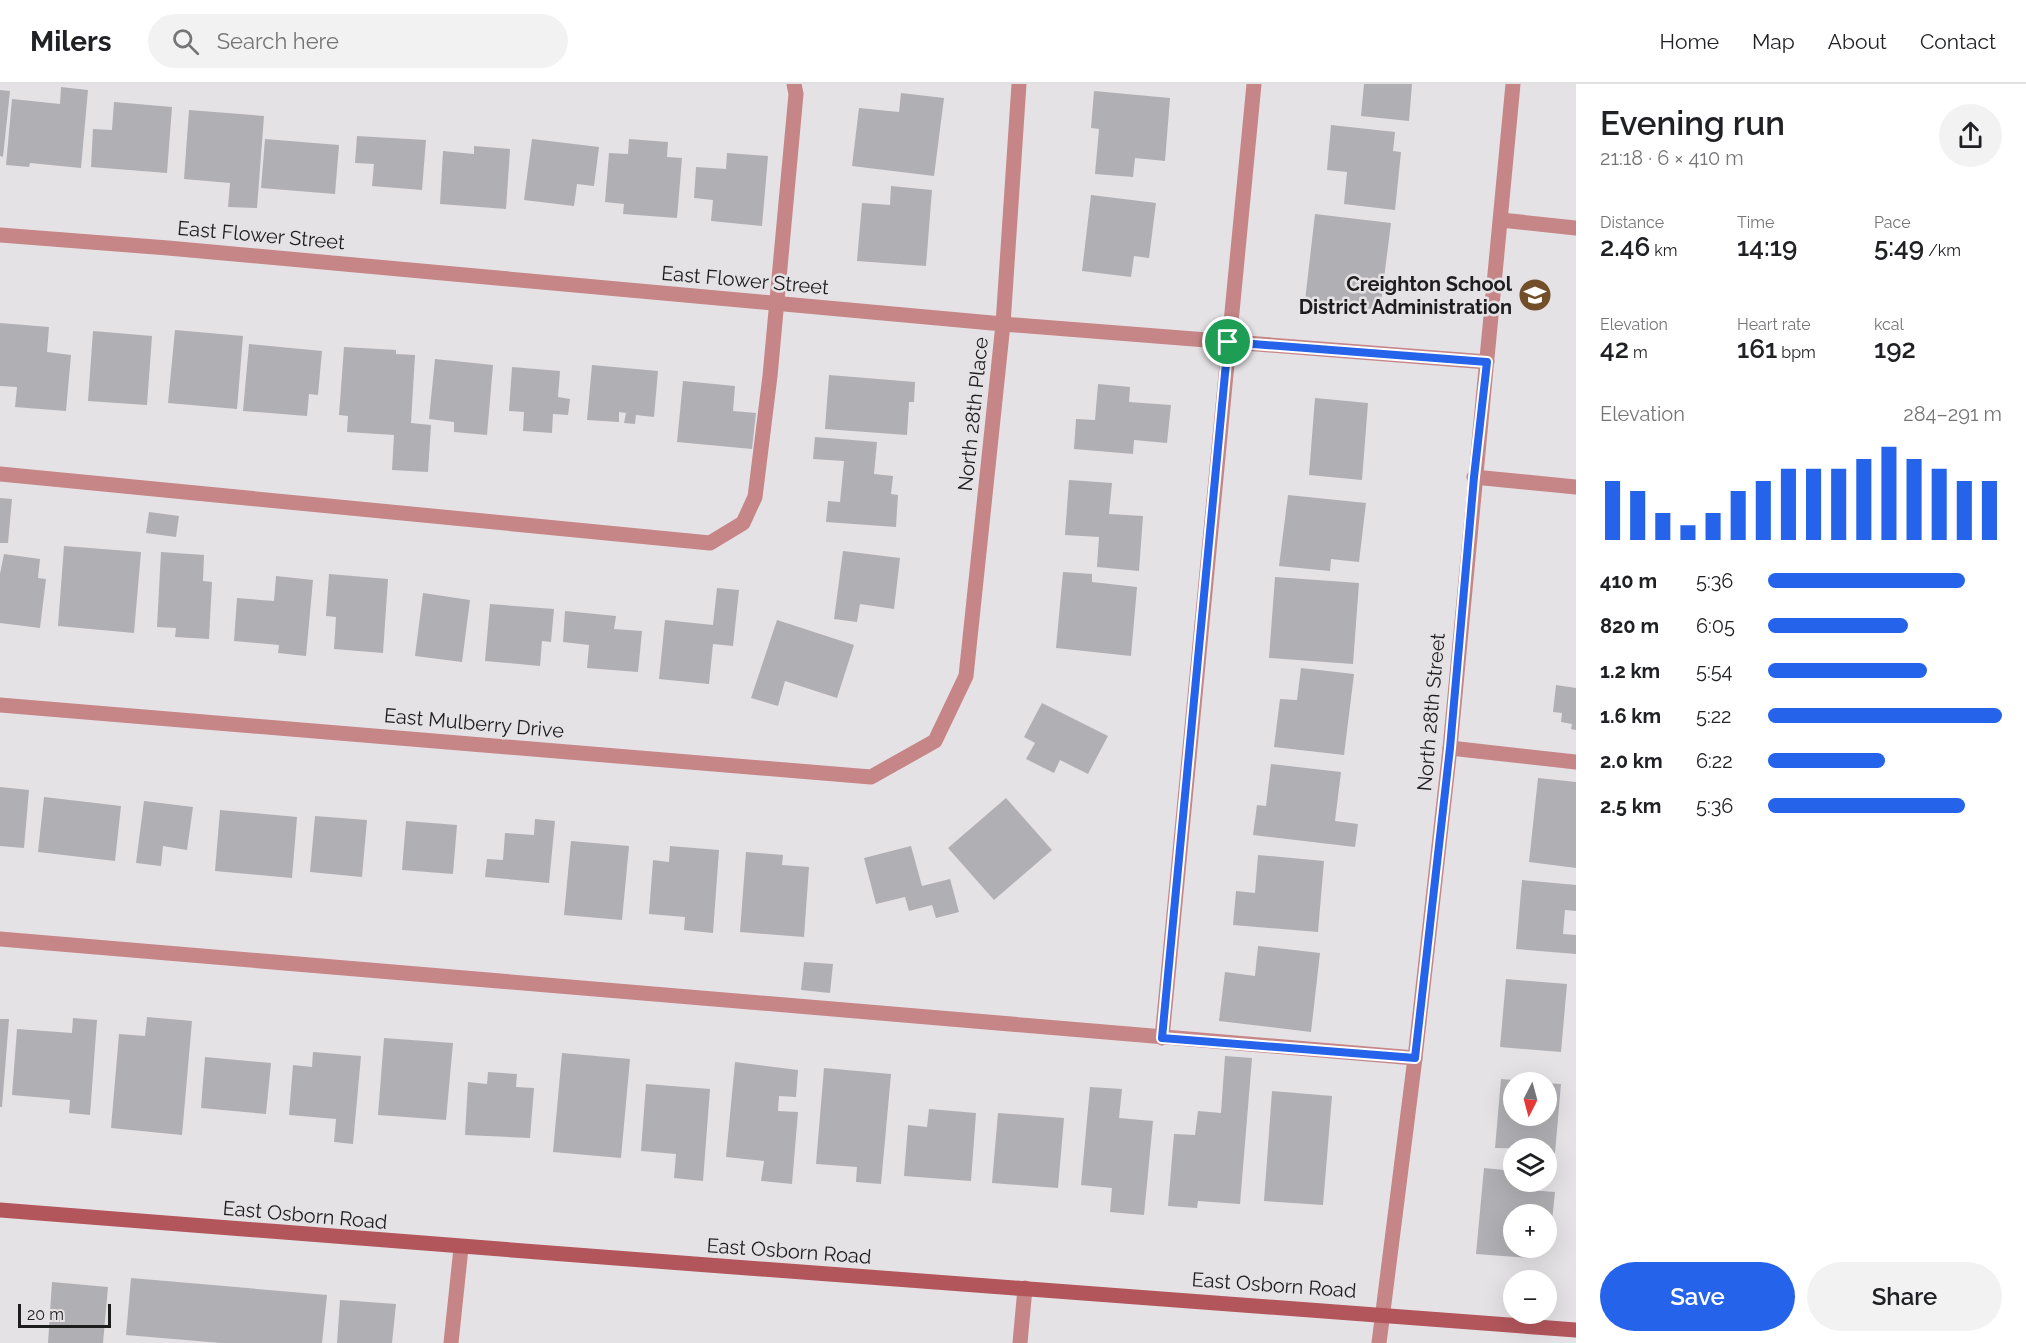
<!DOCTYPE html>
<meta charset="utf-8">
<style>
:root{--surface:#fff;--page:#f2f2f2;--text:#202124;--muted:#757577;--line:#e0e0e0;--accent:#2563eb}
body{margin:0;font-family:Raleway,sans-serif;background:var(--page);color:var(--text);height:100vh;display:flex;flex-direction:column;font-size:22px;white-space:nowrap}
*{box-sizing:border-box;margin:0}
p{font-size:20px;color:var(--muted)}
.icon{flex:none;width:33px;height:33px;fill:none;stroke:currentColor;stroke-width:2;stroke-linecap:round;stroke-linejoin:round}
.map{position:relative;flex:1;overflow:hidden}
.drawer{display:flex;flex-direction:column;background:var(--surface);width:450px}
.drawer>*{flex:none}
.needle{width:39px;rotate:186deg}
.tools{position:absolute;left:1503px;top:988px;display:grid;gap:12px}
.tools a{display:grid;place-items:center;width:54px;height:54px;border-radius:50%;background:var(--surface);box-shadow:0 6px 24px #0002;font-size:30px}
.scale{position:absolute;left:18px;bottom:15px;width:93px;box-sizing:border-box;padding-left:6px;border:3px solid #1e1d1e;border-top:0;font-size:16px;line-height:21px;white-space:nowrap;color:#1e1d1e;-webkit-text-stroke:4px #e5e2e6;paint-order:stroke}
.pin{position:absolute;display:grid;place-items:center;width:51px;height:51px;color:#fff;margin:-26px;border:3px solid #fff;border-radius:50%;box-shadow:0 2px 6px #0007}
.round{display:grid;place-items:center;flex:none;width:63px;height:63px;border-radius:32px;background:var(--page)}
.headline{display:flex;align-items:center;justify-content:space-between;height:102px;padding:0 24px}
h1{font-size:33px;font-weight:600;line-height:45px}
.metrics{display:grid;grid-template-columns:repeat(3,1fr);gap:9px;height:102px;padding:6px 24px}
.metrics div{display:grid;align-content:center}
.metrics b{font-size:26px;font-weight:600}
.metrics small{font-size:16px;font-weight:400}
.metrics p{font-size:16px}
.chart{height:168px;padding:12px 24px}
.chart p{display:flex;justify-content:space-between}
.chart svg{width:100%;height:108px;margin-top:6px;stroke:var(--accent);stroke-width:6}
.cta{display:flex;gap:12px;margin-top:auto;padding:12px 24px}
.cta a{flex:1;height:69px;border-radius:36px;background:var(--accent);color:#fff;font-size:24px;font-weight:600;line-height:69px;text-align:center}
.cta a+a{background:var(--page);color:var(--text)}
ul{padding:0 24px;list-style:none;font-size:20px}
li{display:grid;grid-template-columns:96px 72px 1fr;align-items:center;height:45px}
li i{height:15px;border-radius:8px;background:var(--accent)}
header{display:flex;align-items:center;gap:36px;box-sizing:border-box;height:84px;padding:0 30px;background:var(--surface);border-bottom:2px solid var(--line)}
header strong{font-size:28px}
nav{display:flex;gap:33px;margin-inline-start:auto;font-size:21px}
.search{width:420px;height:54px;background:var(--page);display:flex;align-items:center;gap:15px;box-sizing:border-box;padding:0 21px;border-radius:33px;color:var(--muted);font-size:22px}
main{display:flex;flex:1;min-height:0}
.map>svg:first-child{display:block}
.building{fill:#b0afb3}
.lines{fill:none;stroke-linecap:round;stroke-linejoin:round}
.service{stroke:#c68687;stroke-width:15}
.minor{stroke:#c68687;stroke-width:15}
.tertiary{stroke:#c68687;stroke-width:15}
.secondary{stroke:#b2565b;stroke-width:15}
.route-casing{stroke:#fff;stroke-width:12}
.route{stroke:#2563eb;stroke-width:8}
.labels{text-anchor:middle;stroke-width:5;stroke-linejoin:round;paint-order:stroke}
.street-label{font-size:20px;fill:#1e1d1e;stroke:#e5e2e6}
.poi-label{font-size:20px;font-weight:bold;fill:#1e1d1e;stroke:#e5e2e6;text-anchor:end}
</style>
<header>
<strong>Milers</strong>
<div class="search"><svg class="icon" aria-label="search" viewBox="0 0 24 24"><circle cx="10" cy="10" r="6"/><path d="M15 15l6 6"/></svg>Search here</div>
<nav><a>Home</a><a>Map</a><a>About</a><a>Contact</a></nav>
</header>
<main>
<div class="map">
<svg width="1576" height="1259" viewBox="0 0 1576 1259">
<rect width="100%" height="100%" fill="#e5e2e6"/>
<path class="building" d="M1364,0H1412L1409,37L1361,32Z
M61,3L88,6L81,84L30,79L29,83L6,81L12,15L60,20Z
M0,6L10,7L3,73L0,72Z
M1094,7L1170,14L1165,77L1135,74L1133,93L1095,90L1099,45L1091,44Z
M901,9L944,14L934,92L852,82L859,24L899,28Z
M114,18L172,23L167,89L91,83L93,45L112,46Z
M189,26L264,32L257,124L228,123L230,99L184,95Z
M1331,41L1395,48L1393,67L1401,68L1395,126L1344,120L1347,88L1327,86Z
M357,52L426,56L422,106L372,102L374,80L355,79Z
M265,55L339,61L335,110L261,104Z
M532,55L599,63L594,102L577,100L574,122L524,116Z
M629,55L668,58L667,73L682,74L677,134L623,130L624,120L605,118L609,69L628,70Z
M474,62L510,65L506,125L440,120L443,67L474,70Z
M727,69L768,72L762,142L711,137L713,116L694,114L696,83L726,85Z
M891,102L932,106L926,182L857,177L862,119L890,121Z
M1091,111L1156,119L1149,174L1134,172L1131,193L1082,187Z
M1315,130L1391,139L1380,226L1305,217Z
M0,239L49,243L47,268L71,271L66,327L15,323L17,303L0,302Z
M175,246L243,252L237,325L168,319Z
M93,247L152,252L147,321L88,317Z
M249,260L322,267L318,311L309,310L307,332L243,327Z
M344,263L396,266V270L415,271L411,339L431,341L428,388L392,386L394,351L347,348L348,332L339,331Z
M435,275L493,281L487,351L454,348V338L429,335Z
M592,281L658,287L654,333L636,331L635,340L624,339L626,329L619,328V338L587,336Z
M512,283L560,287L558,313L570,315L568,331L553,330L552,349L523,347L524,328L509,327Z
M829,291L915,298L914,318H909L907,351L825,345Z
M683,297L735,302L733,327L756,329L752,365L677,358Z
M1098,300L1130,303L1129,318L1171,321L1167,359L1134,356L1133,370L1074,365L1076,335L1095,336Z
M1315,314L1368,319L1362,396L1309,391Z
M815,353L877,358L874,390L893,392L891,410L898,411L896,443L826,438L828,417L840,418L844,377L813,375Z
M1069,396L1112,399L1109,430L1143,432L1139,487L1097,483L1099,453L1065,451Z
M1288,411L1366,419L1359,478L1331,475L1330,487L1279,482Z
M0,414L12,415L8,459H0Z
M149,428L179,432L176,453L146,449Z
M64,462L141,468L134,549L58,542Z
M843,467L900,474L894,525L860,520L857,538L834,535Z
M161,468L204,471L203,497L212,498L209,555L175,553L176,544L157,543Z
M4,470L40,475L38,494L46,495L40,544L0,539V490Z
M1063,488L1092,490V498L1137,503L1131,572L1056,564Z
M329,490L388,495L383,569L334,565L336,533L326,532Z
M276,492L313,496L306,572L278,569L279,561L234,557L237,514L274,517Z
M1275,493L1359,499L1353,580L1269,574Z
M717,504L739,506L733,562L713,560L709,600L659,595L665,536L713,541Z
M423,509L470,516L462,578L415,572Z
M490,520L554,525L551,558L542,557L540,582L485,577Z
M565,527L616,532L614,545L642,547L638,588L587,584L589,561L563,558Z
M777,536L854,561L837,614L785,597L778,622L751,614Z
M1301,584L1354,590L1344,671L1274,663L1280,615L1297,616Z
M1556,601L1576,604V646L1571,645L1572,640L1561,638L1562,629L1553,628Z
M1042,619L1108,652L1088,690L1060,676L1054,689L1026,675L1035,659L1024,653Z
M1271,680L1341,688L1335,737L1358,740L1355,763L1253,751L1257,721L1266,722Z
M1538,694L1576,698V784L1529,778Z
M0,703L29,706L24,764L0,762Z
M44,713L121,722L115,777L38,768Z
M1006,714L1052,766L994,816L948,764Z
M144,717L193,723L187,766L163,762L161,782L136,779Z
M220,726L297,733L292,794L215,787Z
M315,732L367,736L362,793L310,788Z
M535,735L555,737L549,799L485,793L487,775L503,776L505,749L534,751Z
M406,737L457,741L453,790L402,786Z
M571,757L629,762L622,836L564,831Z
M670,762L719,766L713,849L684,846L685,833L649,830L653,776L669,778Z
M911,762L922,802L950,795L959,828L936,834L932,821L909,827L905,813L876,820L864,774Z
M746,768L783,771L782,781L809,783L804,853L740,848Z
M1258,771L1324,777L1318,848L1233,841L1236,807L1255,809Z
M1522,796L1576,801V827L1565,826L1563,850L1576,851V870L1516,865Z
M1258,862L1320,869L1311,948L1219,937L1225,888L1255,892Z
M804,878L833,880L830,909L801,906Z
M1506,895L1567,900L1561,968L1500,963Z
M147,933L192,937L182,1051L111,1044L119,950L145,952Z
M73,934L97,936L90,1031L69,1029L70,1016L12,1011L17,945L72,949Z
M0,935H9L2,1023H0Z
M384,954L453,959L446,1036L378,1031Z
M313,968L361,972L353,1060L334,1058L336,1035L289,1031L293,981L312,983Z
M562,969L630,975L621,1074L553,1068Z
M1225,972L1252,974L1240,1120L1198,1117L1197,1124L1168,1122L1174,1050L1195,1051L1198,1027L1221,1029Z
M205,973L271,979L266,1030L201,1024Z
M735,978L798,986L796,1013L779,1012L778,1027L798,1028L792,1100L761,1097L764,1077L726,1073Z
M824,984L891,990L881,1100L856,1098L857,1083L816,1080Z
M488,988L517,990L516,1003L534,1004L530,1054L465,1051L468,998L487,1000Z
M1501,995L1526,997L1514,999V1032H1546V999L1561,1000L1555,1069L1546,1068V1065L1495,1064Z
M646,1000L710,1005L703,1097L674,1094L676,1070L641,1067Z
M1090,1003L1122,1005L1119,1034L1153,1037L1144,1131L1110,1128L1112,1104L1081,1101Z
M1272,1007L1332,1012L1323,1121L1264,1117Z
M929,1025L976,1029L971,1097L904,1092L908,1041L927,1043Z
M998,1029L1064,1034L1058,1104L992,1099Z
M1484,1084L1514,1087V1098H1530L1529,1106L1555,1108L1551,1147H1546V1131H1514V1164H1528V1174L1476,1170Z
M131,1194L327,1211L322,1259H221L126,1251Z
M52,1198L108,1203L103,1259H48Z
M340,1216L396,1220L392,1259H337Z"/>
<g class="lines">
<path class="service" d="M0,390L710,459L743,439L755,413L770,292L796,10L794,0
M1450,664L1576,678
M0,855L1415,974
M1162,954L1254,0
M451,1259L461,1164
M1020,1259L1025,1204"/>
<path class="minor" d="M1501,136L1576,144
M0,151L168,164L1003,240L1487,278
M1474,393L1576,403
M0,621L871,693L935,657L966,592L1003,240L1019,0"/>
<path class="tertiary" d="M1379,1259L1415,974L1450,664L1513,0"/>
<path class="secondary" d="M0,1126C525,1170 1051,1204 1576,1246"/>
</g>
<g class="lines">
<g class="route-casing">
<path id="route" d="M1228,258L1487,278L1474,393L1450,664L1415,974L1162,954Z"/>
</g>
<use href="#route" class="route"/>
</g>
<defs>
<g id="school-disc" transform="scale(1.725)"><circle r="9.5" fill="#724e29" stroke="#e5e2e6"/><path d="M0-5L7-2L0 1L-7-2ZM-4 1L0 2.5L4 1V4Q0 6-4 4Z" fill="#fff"/></g>
</defs>
<g fill-rule="evenodd">
<use href="#school-disc" x="1535" y="211"/>
</g>
<g class="labels">
<g class="street-label">
<text transform="translate(261 151) rotate(5)" y="7">East Flower Street</text>
<text transform="translate(745 196) rotate(5)" y="7">East Flower Street</text>
<text transform="translate(973 330) rotate(-84)" y="7">North 28th Place</text>
<text transform="translate(1431 628) rotate(-85)" y="7">North 28th Street</text>
<text transform="translate(474 639) rotate(5)" y="7">East Mulberry Drive</text>
<text transform="translate(305 1131) rotate(5)" y="7">East Osborn Road</text>
<text transform="translate(789 1167) rotate(4)" y="7">East Osborn Road</text>
<text transform="translate(1274 1201) rotate(4)" y="7">East Osborn Road</text>
</g>
<g class="poi-label">
<text x="1512" y="207">Creighton School<tspan x="1512" dy="23">District Administration</tspan></text>
</g>
</g>
</svg>
<div class="tools">
<a><svg class="needle" viewBox="-14 -14 28 28"><path d="M0-13l5 13h-10z" fill="#e53935"/><path d="M0 13l5-13h-10z" fill="#757577"/></svg></a>
<a><svg class="icon" aria-label="layers" viewBox="0 0 24 24"><path d="M12 4l9 5-9 5-9-5zM3 14l9 5 9-5"/></svg></a>
<a>+</a>
<a>−</a>
</div>
<div class="scale">20 m</div>
<div class="pin" style="left:1228px;top:258px;background:#1e9e55"><svg class="icon" aria-label="arrive" viewBox="0 0 24 24"><path d="M6 21V4h12l-3 4 3 4H6"/></svg></div>
</div>
<section class="drawer">
<div class="headline"><div><h1>Evening run</h1><p>21:18 · 6 × 410 m</p></div><a class="round"><svg class="icon" aria-label="share" viewBox="0 0 24 24"><path d="M12 15V3M7 8l5-5 5 5M5 13v7h14v-7"/></svg></a></div>
<div class="metrics">
<div><p>Distance</p><b>2.46<small> km</small></b></div>
<div><p>Time</p><b>14:19</b></div>
<div><p>Pace</p><b>5:49<small> /km</small></b></div>
</div>
<div class="metrics">
<div><p>Elevation</p><b>42<small> m</small></b></div>
<div><p>Heart rate</p><b>161<small> bpm</small></b></div>
<div><p>kcal</p><b>192</b></div>
</div>
<div class="chart"><p><span>Elevation</span>284–291 m</p>
<svg viewBox="0 0 160 44" preserveAspectRatio="none"><path d="M5 44V20M15 44V24M25 44V33M35 44V38M45 44V33M55 44V24M65 44V20M75 44V15M85 44V15M95 44V15M105 44V11M115 44V6M125 44V11M135 44V15M145 44V20M155 44V20"/></svg>
</div>
<ul>
<li><b>410 m</b>5:36<i style="width:84%"></i></li>
<li><b>820 m</b>6:05<i style="width:60%"></i></li>
<li><b>1.2 km</b>5:54<i style="width:68%"></i></li>
<li><b>1.6 km</b>5:22<i style="width:100%"></i></li>
<li><b>2.0 km</b>6:22<i style="width:50%"></i></li>
<li><b>2.5 km</b>5:36<i style="width:84%"></i></li>
</ul>
<div class="cta"><a>Save</a><a>Share</a></div>
</section>
</main>
